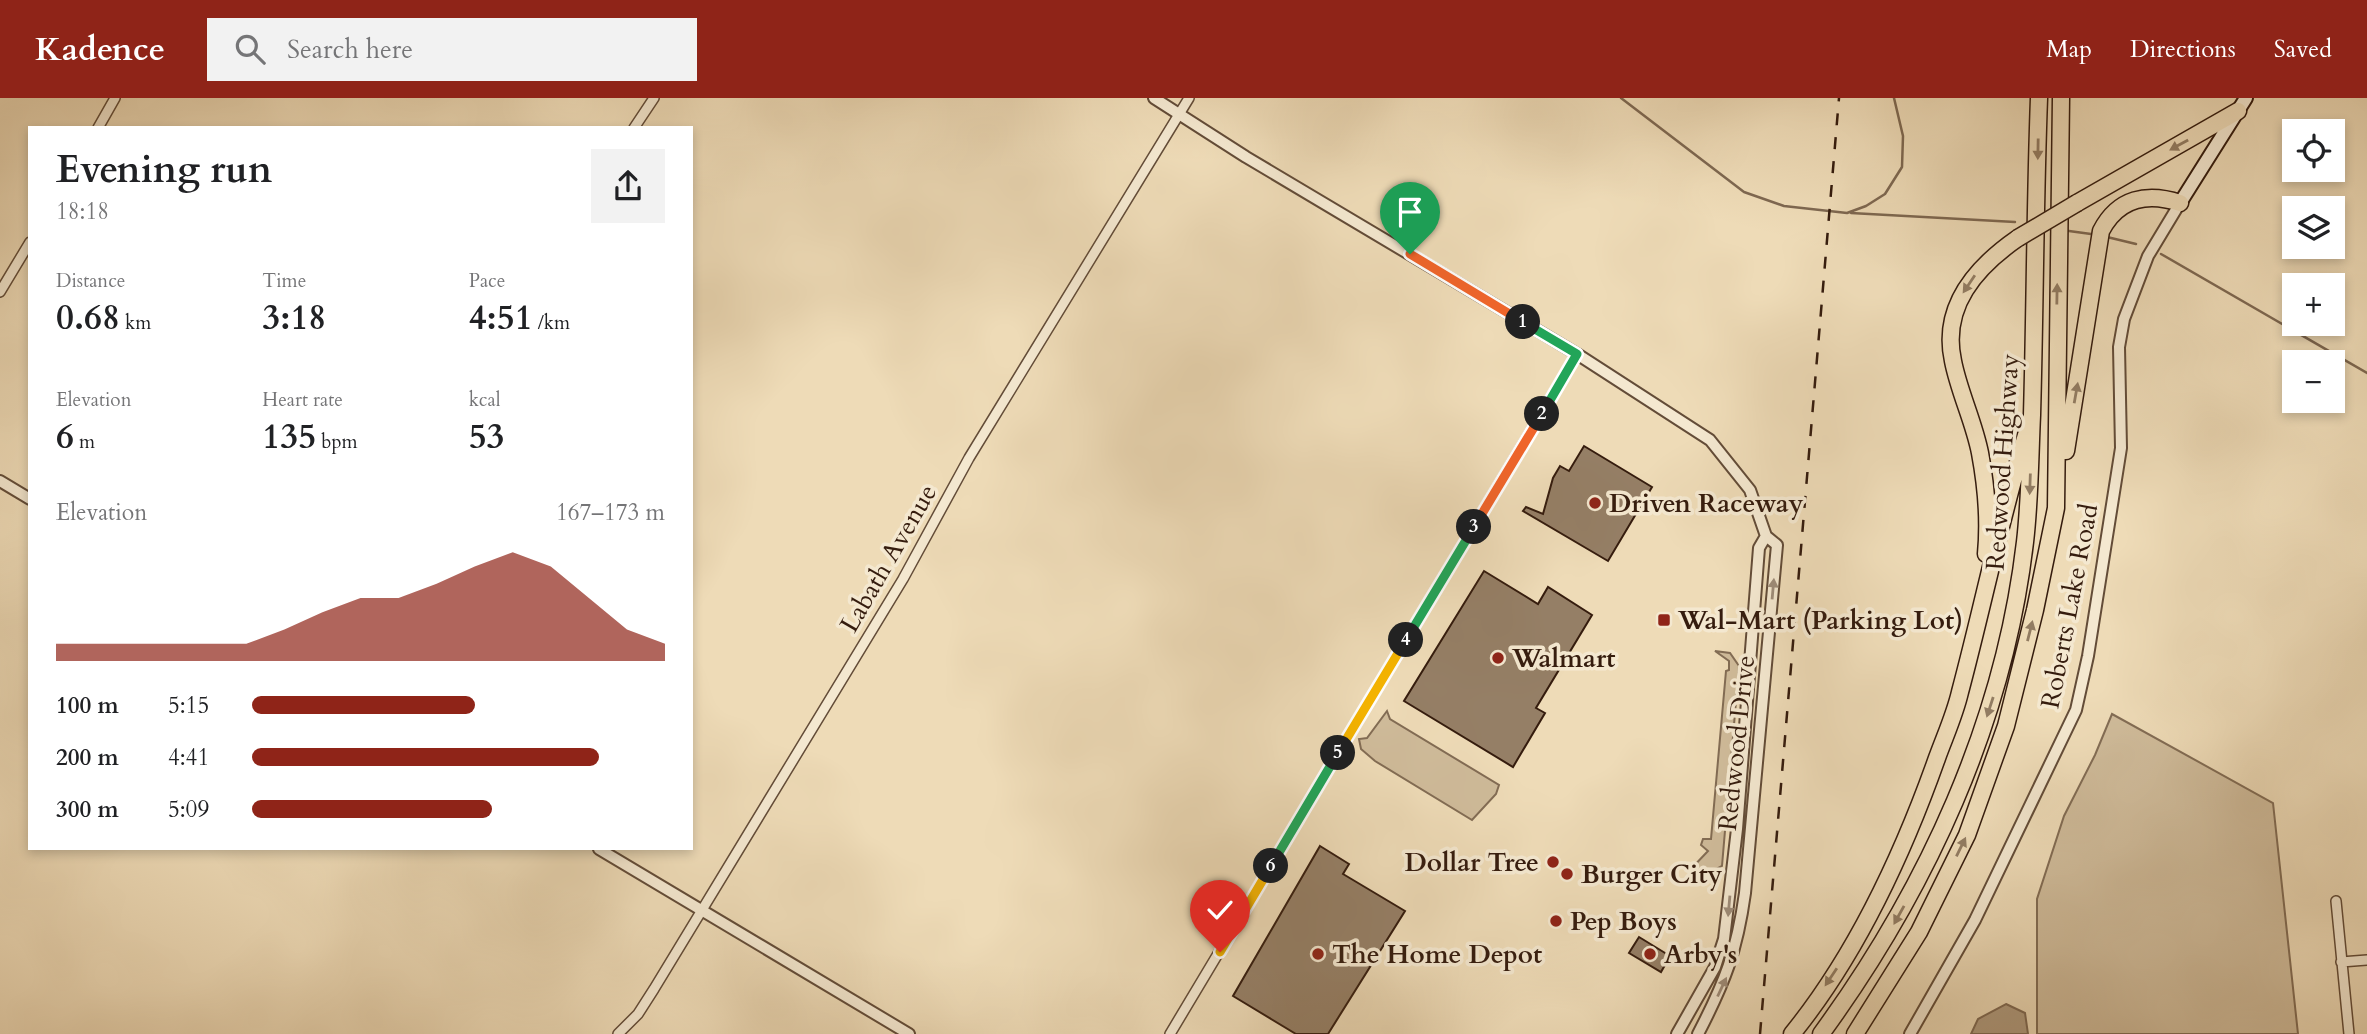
<!DOCTYPE html>
<meta charset="utf-8">
<style>
:root{--surface:#fff;--page:#f2f2f2;--text:#202124;--muted:#757577;--accent:#8f2418}
body{margin:0;font-family:Cardo,serif;background:var(--page);color:var(--text);height:100vh;display:flex;flex-direction:column;font-size:26px;white-space:nowrap}
*{box-sizing:border-box;margin:0}
p{font-size:23px;color:var(--muted)}
.icon{flex:none;width:38px;height:38px;fill:none;stroke:currentColor;stroke-width:2;stroke-linecap:round;stroke-linejoin:round}
.map{position:relative;flex:1;overflow:hidden}
.side{position:absolute;left:28px;top:28px;width:665px;height:724px;display:flex;flex-direction:column;background:var(--surface);border-radius:0px;box-shadow:0 4px 10px #0003}
.side>*{flex:none}
.buttons{position:absolute;left:2282px;top:21px;display:grid;gap:14px}
.buttons a{display:grid;place-items:center;width:63px;height:63px;border-radius:0px;background:var(--surface);box-shadow:0 4px 10px #0003;font-size:35px}
.pin{position:absolute;display:grid;place-items:center;width:60px;height:60px;color:#fff;margin:-72px -30px;border-radius:50% 50% 50% 0;rotate:-45deg;box-shadow:0 0 7px #0007}
.pin .icon{rotate:45deg}
.km{position:absolute;width:35px;height:35px;margin:-18px;border-radius:50%;background:#222;color:#fff;font-size:19px;line-height:35px;text-align:center}
.round{display:grid;place-items:center;flex:none;width:74px;height:74px;border-radius:0px;background:var(--page)}
.summary{display:flex;align-items:center;justify-content:space-between;height:119px;padding:0 28px}
h1{font-size:38px;font-weight:700;line-height:52px}
.stats{display:grid;grid-template-columns:repeat(3,1fr);gap:10px;height:119px;padding:7px 28px}
.stats div{display:grid;align-content:center}
.stats b{font-size:35px;font-weight:700}
.stats small{font-size:19px;font-weight:400}
.stats p{font-size:19px}
.chart{height:196px;padding:14px 28px}
.chart p{display:flex;justify-content:space-between}
.chart svg{width:100%;height:126px;margin-top:7px;fill:var(--accent);opacity:.7}
ul{padding:0 28px;list-style:none;font-size:23px}
li{display:grid;grid-template-columns:112px 84px 1fr;align-items:center;height:52px}
li i{height:18px;border-radius:9px;background:var(--accent)}
header{display:flex;align-items:center;gap:42px;box-sizing:border-box;height:98px;padding:0 35px;background:var(--accent);color:#fff}
header strong{font-size:33px}
nav{display:flex;gap:38px;margin-inline-start:auto;font-size:24px}
.search{width:490px;height:63px;background:var(--page);display:flex;align-items:center;gap:18px;box-sizing:border-box;padding:0 24px;border-radius:0px;color:var(--muted);font-size:26px}
.map>svg:first-child{display:block}
.green{fill:#cfbb9a;stroke:#826c54;stroke-width:2}
.water{fill:#af9a7e;stroke:#7e6851;stroke-width:2}
.lines{fill:none;stroke-linecap:round;stroke-linejoin:round}
.stream{stroke:#7e6851;stroke-width:2.5}
.building{fill:#957f66;stroke:#351c0e;stroke-width:2}
.minor-casing{stroke:#634c38;stroke-width:12}
.tertiary-casing{stroke:#634c38;stroke-width:14}
.secondary-casing{stroke:#351c0e;stroke-width:16}
.motorway-casing{stroke:#351c0e;stroke-width:19}
.minor{stroke:#f4e8d0;stroke-width:9}
.tertiary{stroke:#f4e8d0;stroke-width:10}
.secondary{stroke:#f4e8d0;stroke-width:12}
.motorway{stroke:#eedbb7;stroke-width:16}
.rail{stroke:#351c0e;stroke-width:2.5;stroke-dasharray:12 12;stroke-linecap:butt}
.motorway-bridge-casing{stroke:#351c0e;stroke-width:19;stroke-linecap:butt}
.motorway-bridge{stroke:#eedbb7;stroke-width:16}
.oneway{fill:#927c62}
.oneway2{fill:#9e8c79}
.split-1-casing{stroke:#fff;stroke-width:14}
.split-2-casing{stroke:#fff;stroke-width:14}
.split-3-casing{stroke:#fff;stroke-width:14}
.split-4-casing{stroke:#fff;stroke-width:14}
.split-5-casing{stroke:#fff;stroke-width:14}
.split-6-casing{stroke:#fff;stroke-width:14}
.split-7-casing{stroke:#fff;stroke-width:14}
.split-1{stroke:#f0652b;stroke-width:9}
.split-2{stroke:#22a559;stroke-width:9}
.split-3{stroke:#f0652b;stroke-width:9}
.split-4{stroke:#22a559;stroke-width:9}
.split-5{stroke:#f5b400;stroke-width:9}
.split-6{stroke:#22a559;stroke-width:9}
.split-7{stroke:#f5b400;stroke-width:9}
.poi-dot{fill:#8f2418;stroke:#f4e8d0;stroke-width:2.5}
.labels{text-anchor:middle;stroke-width:7;stroke-linejoin:round;paint-order:stroke}
.street-label{font-size:26px;fill:#351c0e;stroke:#f4e8d0}
.poi-label{font-size:26px;font-weight:bold;fill:#351c0e;stroke:#f4e8d0;text-anchor:start}
</style>
<header>
<strong>Kadence</strong>
<div class="search"><svg class="icon" aria-label="search" viewBox="0 0 24 24"><circle cx="10" cy="10" r="6"/><path d="M15 15l6 6"/></svg>Search here</div>
<nav><a>Map</a><a>Directions</a><a>Saved</a></nav>
</header>
<div class="map">
<svg width="2367" height="936" viewBox="0 0 2367 936">
<rect width="100%" height="100%" fill="#eedbb7"/>
<filter id="stains"><feTurbulence type="fractalNoise" baseFrequency=".00286" numOctaves="4"/><feColorMatrix values="0 0 0 0 .2 0 0 0 0 .09 0 0 0 0 .02 0 0 0 .5 -.17"/></filter>
<radialGradient id="worn" r=".72"><stop offset=".6" stop-color="#630" stop-opacity="0"/><stop offset="1" stop-color="#630" stop-opacity=".3"/></radialGradient>
<path class="green" d="M1715,553L1730,555L1739,568L1722,768L1709,775V778L1689,773L1708,753L1701,747L1703,741H1711L1726,573L1729,572V563Z
M1387,613L1390,621L1499,687L1496,696L1472,722L1375,663L1361,651L1359,641L1367,640Z
M2112,616L2273,705L2298,936H2037V801L2064,718L2095,657Z"/>
<path class="water" d="M2006,906L2025,915L2028,936H1971L1978,921Z"/>
<g class="lines">
<path class="stream" d="M1621,0L1744,94L1784,108L1847,115L1866,108L1885,96L1902,69L1903,38L1894,0
M1851,115L2015,124
M2069,133L2091,136
M2107,139L2136,146
M2161,156L2367,275"/>
</g>
<path class="building" d="M1584,348L1652,389L1608,463L1523,413L1526,409L1543,416L1553,380L1560,368L1569,373Z
M1484,473L1538,506L1548,489L1592,517L1536,610L1545,615L1513,669L1404,603Z
M1320,748L1349,766L1343,776L1405,813L1328,936H1296L1233,898Z
M1639,839L1670,858L1661,874L1629,855Z"/>
<g class="lines">
<g class="minor-casing">
<path id="minor" d="M98,30L115,0
M634,30L654,0
M0,194L30,144
M2336,803L2349,936
M2341,864L2367,862
M618,936L638,916L654,891L903,481L969,360L1189,0
M1170,936L1577,256"/>
</g>
<g class="tertiary-casing">
<path id="tertiary" d="M1154,0L1246,59L1577,256L1710,342L1750,392L1766,438L1777,447L1745,795C1737,853 1725,884 1698,936
M0,383L30,401
M599,751L909,936
M1677,936L1715,869L1724,841L1737,731L1759,450L1766,438
M1910,936L1975,822L2076,612L2088,558L2121,350L2119,249L2124,221L2148,158L2180,105"/>
</g>
<g class="secondary-casing">
<path id="secondary" d="M2180,105L2246,0"/>
</g>
<g class="motorway-casing">
<path id="motorway" d="M2077,105L2238,13
M2066,353L2101,133C2118,100 2147,94 2180,105
M1986,456C1989,424 1986,387 1980,355C1974,324 1959,294 1953,263C1941,208 1976,169 2018,140
M1792,936C1857,856 1903,756 1937,660C1945,638 1955,616 1960,594C1983,508 2000,422 2026,337
M1821,936C1927,791 2004,624 2025,444C2030,402 2030,359 2032,317C2035,211 2035,106 2039,0
M1855,936L1919,834L1967,737L2006,628L2035,512L2056,410L2061,0"/>
</g>
<use href="#minor" class="minor"/>
<use href="#tertiary" class="tertiary"/>
<use href="#secondary" class="secondary"/>
<use href="#motorway" class="motorway"/>
<path class="rail" d="M1760,936L1839,0"/>
<g class="motorway-bridge-casing">
<path id="motorway-bridge" d="M2018,140L2077,105"/>
</g>
<use href="#motorway-bridge" class="motorway-bridge"/>
</g>
<defs><path id="oneway-solid" d="M-6-.8H1V-3.2L6.5 0L1 3.2V.8H-6Z" transform="scale(1.75)"/></defs>
<g class="oneway">
<use href="#oneway-solid" transform="translate(2179 47) rotate(151)"/>
<use href="#oneway-solid" transform="translate(2038 51) rotate(91)"/>
<use href="#oneway-solid" transform="translate(1969 186) rotate(124)"/>
<use href="#oneway-solid" transform="translate(2057 196) rotate(-89)"/>
<use href="#oneway-solid" transform="translate(2076 295) rotate(-80)"/>
<use href="#oneway-solid" transform="translate(2030 386) rotate(92)"/>
<use href="#oneway-solid" transform="translate(2030 533) rotate(-76)"/>
<use href="#oneway-solid" transform="translate(1990 609) rotate(108)"/>
<use href="#oneway-solid" transform="translate(1961 749) rotate(-64)"/>
<use href="#oneway-solid" transform="translate(1899 817) rotate(119)"/>
<use href="#oneway-solid" transform="translate(1831 879) rotate(124)"/>
</g>
<g class="oneway2">
<use href="#oneway-solid" transform="translate(1773 491) rotate(-85)"/>
<use href="#oneway-solid" transform="translate(1729 808) rotate(95)"/>
<use href="#oneway-solid" transform="translate(1722 889) rotate(-65)"/>
</g>
<g class="lines">
<g class="split-1-casing">
<path id="split-1" d="M1410,156L1523,224"/>
</g>
<g class="split-2-casing">
<path id="split-2" d="M1523,224L1577,256L1542,316"/>
</g>
<g class="split-3-casing">
<path id="split-3" d="M1474,429L1542,316"/>
</g>
<g class="split-4-casing">
<path id="split-4" d="M1406,542L1474,429"/>
</g>
<g class="split-5-casing">
<path id="split-5" d="M1338,655L1406,542"/>
</g>
<g class="split-6-casing">
<path id="split-6" d="M1271,768L1338,655"/>
</g>
<g class="split-7-casing">
<path id="split-7" d="M1220,854L1271,768"/>
</g>
<use href="#split-1" class="split-1"/>
<use href="#split-2" class="split-2"/>
<use href="#split-3" class="split-3"/>
<use href="#split-4" class="split-4"/>
<use href="#split-5" class="split-5"/>
<use href="#split-6" class="split-6"/>
<use href="#split-7" class="split-7"/>
</g>
<g class="poi-dot">
<circle cx="1595" cy="405" r="7"/>
<rect x="1657" y="515" width="14" height="14" rx="3.5"/>
<circle cx="1498" cy="560" r="7"/>
<circle cx="1553" cy="764" r="7"/>
<circle cx="1567" cy="776" r="7"/>
<circle cx="1556" cy="823" r="7"/>
<circle cx="1318" cy="856" r="7"/>
<circle cx="1650" cy="856" r="7"/>
</g>
<g class="labels">
<g class="street-label">
<text transform="translate(2002 364) rotate(-86)" y="9">Redwood Highway</text>
<text transform="translate(888 460) rotate(-60)" y="9">Labath Avenue</text>
<text transform="translate(2069 508) rotate(-79)" y="9">Roberts Lake Road</text>
<text transform="translate(1736 645) rotate(-84)" y="9">Redwood Drive</text>
</g>
<g class="poi-label">
<text x="1609" y="414">Driven Raceway</text>
<text x="1678" y="531">Wal-Mart (Parking Lot)</text>
<text x="1512" y="569">Walmart</text>
<text x="1539" y="773" text-anchor="end">Dollar Tree</text>
<text x="1581" y="785">Burger City</text>
<text x="1570" y="832">Pep Boys</text>
<text x="1332" y="865">The Home Depot</text>
<text x="1664" y="865">Arby's</text>
</g>
</g>
<rect width="100%" height="100%" filter="url(#stains)"/>
<rect width="100%" height="100%" fill="url(#worn)"/>
</svg>
<div class="buttons">
<a><svg class="icon" aria-label="locate" viewBox="0 0 24 24"><circle cx="12" cy="12" r="6"/><path d="M12 2v4M12 18v4M2 12h4M18 12h4"/></svg></a>
<a><svg class="icon" aria-label="layers" viewBox="0 0 24 24"><path d="M12 4l9 5-9 5-9-5zM3 14l9 5 9-5"/></svg></a>
<a>+</a>
<a>−</a>
</div>
<div class="pin" style="left:1410px;top:156px;background:#1e9e55"><svg class="icon" aria-label="arrive" viewBox="0 0 24 24"><path d="M6 21V4h12l-3 4 3 4H6"/></svg></div>
<div class="pin" style="left:1220px;top:854px;background:#d93025"><svg class="icon" aria-label="check" viewBox="0 0 24 24"><path d="M5 12l5 5 9-10"/></svg></div>
<b class="km" style="left:1523px;top:224px">1</b>
<b class="km" style="left:1542px;top:316px">2</b>
<b class="km" style="left:1474px;top:429px">3</b>
<b class="km" style="left:1406px;top:542px">4</b>
<b class="km" style="left:1338px;top:655px">5</b>
<b class="km" style="left:1271px;top:768px">6</b>
<section class="side">
<div class="summary"><div><h1>Evening run</h1><p>18:18</p></div><a class="round"><svg class="icon" aria-label="share" viewBox="0 0 24 24"><path d="M12 15V3M7 8l5-5 5 5M5 13v7h14v-7"/></svg></a></div>
<div class="stats">
<div><p>Distance</p><b>0.68<small> km</small></b></div>
<div><p>Time</p><b>3:18</b></div>
<div><p>Pace</p><b>4:51<small> /km</small></b></div>
</div>
<div class="stats">
<div><p>Elevation</p><b>6<small> m</small></b></div>
<div><p>Heart rate</p><b>135<small> bpm</small></b></div>
<div><p>kcal</p><b>53</b></div>
</div>
<div class="chart"><p><span>Elevation</span>167–173 m</p>
<svg viewBox="0 0 160 44" preserveAspectRatio="none"><path d="M0 44V38L10 38L20 38L30 38L40 38L50 38L60 33L70 27L80 22L90 22L100 17L110 11L120 6L130 11L140 22L150 33L160 38V44z"/></svg>
</div>
<ul>
<li><b>100 m</b>5:15<i style="width:54%"></i></li>
<li><b>200 m</b>4:41<i style="width:84%"></i></li>
<li><b>300 m</b>5:09<i style="width:58%"></i></li>
</ul>
</section>
</div>
